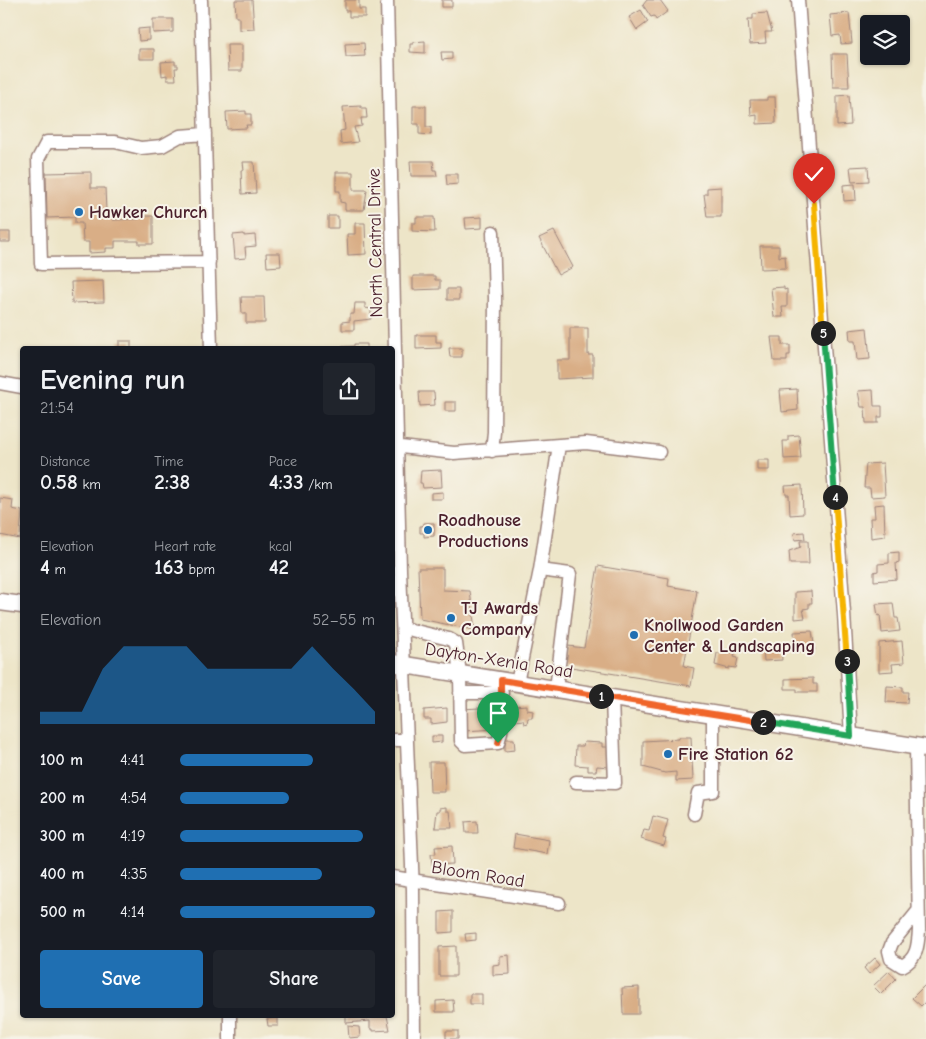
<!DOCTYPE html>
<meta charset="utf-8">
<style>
:root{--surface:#171b24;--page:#20242c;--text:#f1f3f6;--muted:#9ea1a6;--accent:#1f6fb2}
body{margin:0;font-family:"Comic Neue",sans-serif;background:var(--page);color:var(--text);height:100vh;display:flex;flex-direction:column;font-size:19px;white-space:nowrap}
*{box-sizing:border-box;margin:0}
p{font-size:16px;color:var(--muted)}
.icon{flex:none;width:28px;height:28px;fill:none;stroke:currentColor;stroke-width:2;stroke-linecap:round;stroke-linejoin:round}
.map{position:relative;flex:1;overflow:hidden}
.sheet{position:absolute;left:20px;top:346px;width:375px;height:672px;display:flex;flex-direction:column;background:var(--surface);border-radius:5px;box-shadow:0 1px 4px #0004}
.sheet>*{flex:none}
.tools{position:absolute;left:860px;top:15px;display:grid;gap:10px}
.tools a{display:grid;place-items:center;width:50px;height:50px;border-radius:5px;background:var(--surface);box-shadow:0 1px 4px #0004;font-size:25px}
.pin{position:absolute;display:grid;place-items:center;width:42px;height:42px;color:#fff;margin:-51px -21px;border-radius:50% 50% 50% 0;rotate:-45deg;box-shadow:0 0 5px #0007}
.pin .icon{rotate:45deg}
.km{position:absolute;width:25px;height:25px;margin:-12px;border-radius:50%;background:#222;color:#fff;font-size:14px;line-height:25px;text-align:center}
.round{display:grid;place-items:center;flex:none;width:52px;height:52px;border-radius:5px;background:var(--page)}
.headline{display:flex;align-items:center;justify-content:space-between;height:85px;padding:0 20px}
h1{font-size:28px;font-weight:600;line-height:38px}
.stats{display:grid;grid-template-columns:repeat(3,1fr);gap:8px;height:85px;padding:5px 20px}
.stats div{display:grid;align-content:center}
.stats b{font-size:21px;font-weight:600}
.stats small{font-size:14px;font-weight:400}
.stats p{font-size:14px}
.chart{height:140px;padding:10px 20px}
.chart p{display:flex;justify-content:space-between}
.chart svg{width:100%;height:90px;margin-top:5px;fill:var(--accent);opacity:.7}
.primary-button{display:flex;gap:10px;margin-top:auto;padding:10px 20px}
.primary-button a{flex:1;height:58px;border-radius:5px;background:var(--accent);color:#fff;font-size:20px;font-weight:600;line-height:58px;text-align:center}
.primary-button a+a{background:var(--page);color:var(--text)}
ul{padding:0 20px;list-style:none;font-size:16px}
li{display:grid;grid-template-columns:80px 60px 1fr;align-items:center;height:38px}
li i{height:12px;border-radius:6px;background:var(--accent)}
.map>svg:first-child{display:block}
.building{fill:#d9ae86}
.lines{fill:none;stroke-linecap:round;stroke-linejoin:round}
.minor-casing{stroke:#9c827a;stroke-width:15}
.major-casing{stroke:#9c827a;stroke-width:19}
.minor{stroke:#fff;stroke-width:12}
.major{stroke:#fff;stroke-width:16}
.split-1-casing{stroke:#fff;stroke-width:10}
.split-2-casing{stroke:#fff;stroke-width:10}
.split-3-casing{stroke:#fff;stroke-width:10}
.split-4-casing{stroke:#fff;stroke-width:10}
.split-5-casing{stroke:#fff;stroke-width:10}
.split-6-casing{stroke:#fff;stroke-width:10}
.split-1{stroke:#f0652b;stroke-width:6}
.split-2{stroke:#f0652b;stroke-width:6}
.split-3{stroke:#22a559;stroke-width:6}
.split-4{stroke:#f5b400;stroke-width:6}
.split-5{stroke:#22a559;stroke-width:6}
.split-6{stroke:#f5b400;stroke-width:6}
.poi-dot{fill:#1f6fb2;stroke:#f7f3e8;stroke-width:2}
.labels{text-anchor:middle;stroke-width:4;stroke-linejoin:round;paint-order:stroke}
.poi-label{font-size:18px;font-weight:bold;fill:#4a1f2b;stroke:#f7f3e8;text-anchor:start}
.street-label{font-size:18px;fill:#4a1f2b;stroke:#f7f3e8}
</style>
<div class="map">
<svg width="926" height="1039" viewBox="0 0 926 1039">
<rect width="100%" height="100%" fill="#f7f3e8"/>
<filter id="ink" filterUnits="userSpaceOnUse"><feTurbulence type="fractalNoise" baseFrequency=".02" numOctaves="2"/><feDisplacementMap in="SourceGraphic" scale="10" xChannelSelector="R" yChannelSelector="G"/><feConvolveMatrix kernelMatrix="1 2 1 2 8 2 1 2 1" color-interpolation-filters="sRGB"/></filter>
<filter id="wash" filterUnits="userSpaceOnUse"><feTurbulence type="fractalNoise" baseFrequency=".0096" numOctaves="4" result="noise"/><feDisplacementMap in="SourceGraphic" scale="20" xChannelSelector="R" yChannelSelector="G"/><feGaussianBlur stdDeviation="1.12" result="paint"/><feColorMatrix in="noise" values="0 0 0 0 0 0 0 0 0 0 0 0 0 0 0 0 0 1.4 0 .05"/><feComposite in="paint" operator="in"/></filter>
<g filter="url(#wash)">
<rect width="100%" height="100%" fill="#ede5c8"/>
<g id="blocks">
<path class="building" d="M235,0H252L254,29L239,30V17H236Z
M345,0H359V9H365V17H349V11H345Z
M442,0H452V7H442Z
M647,0H660L668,11L656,20L654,16L651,17L643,5Z
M641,10L648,22L637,30L629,17Z
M767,13L772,32H765L766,43L750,44L748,19H753V14Z
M849,13L852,43L841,44L840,35L832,36L830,15Z
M153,19H173V32L153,33Z
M149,28V40L139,41L138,29Z
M425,41V53L410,52V44H413V42Z
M364,43L365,56L346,57L345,44Z
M227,45H242V71H228Z
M139,49H154V59H139Z
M441,52H452V59L442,60Z
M832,54H847L849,87H833Z
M175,61V65H178V68H175L176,80H167V75L162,76L161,62Z
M849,95L851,125L837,126V96Z
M767,97H775L776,123L757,124V115L751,116L750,100H767Z
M361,106V108H366L367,118H361L362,126L354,127L358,142L341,144L340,131L345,130L343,107Z
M413,106H426V127H431V135L419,134V124H413Z
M246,111V114H251V125H246L247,128L227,129L226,112Z
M410,161H433L434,170H436L437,176H411Z
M243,162H254L256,193L242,194L241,170H244Z
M868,166L869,181L852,182L850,167Z
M91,172V188H105L106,211L113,214V220L139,219V216H153V244H139V241H115V248H106V252L89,253V242H83L82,223H75V217L47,218L46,173Z
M336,172H353V190H367L364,210H345V203L340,202V191H336Z
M446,174H458V184L447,185Z
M855,184L856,200L844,201L843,185Z
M721,187V217H707L704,194H707V188Z
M328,216H338V228H328Z
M416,217H434L435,232L412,231V223H416Z
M482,217V228L466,229L465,218Z
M355,223H365L366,254L348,255L347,234H355Z
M554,231L573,267L558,275L539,238Z
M0,232H10V242H0Z
M244,234V236L255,235L256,246L245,247L246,258L235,259L233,235Z
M760,246H779V257L785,256L786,268L761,269Z
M266,253H280L281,266L267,267Z
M413,276H435V280H440V289L413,290Z
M103,281L104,302L72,303L71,282Z
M784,287V290L787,289V307H782L783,317H774L771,288Z
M447,289H459V300H447Z
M241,297H264L265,323H246V313H242Z
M355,303H365V308L371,309V319L354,321V330H342V322L350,321V314H354Z
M570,328H588V355H593V377L557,379V360H570Z
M867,328L870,359L857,360L855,341H850L849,330Z
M416,335H436V342H441V348L416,349Z
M771,337H782V345H790V355H787V361H774Z
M119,341H131V349H119Z
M354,344H367V349H333V347L354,346Z
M449,348H462V357H450Z
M797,389L798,410L782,412L780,390Z
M873,390L874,406H882V417H878V423H866L865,407H861L858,391Z
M419,392H434L435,405L420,406Z
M445,402H456V411H445Z
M799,435L801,458L784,459L783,441H788V436Z
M757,460H769V470H757Z
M883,463L885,496L871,497L870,488H864L866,464Z
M441,470L442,487L423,488L422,483H420L421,471Z
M802,485L803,514L790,515L789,495H786L785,486Z
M443,492V499H431V493Z
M0,498L13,500L12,509L22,511L20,539L0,535Z
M884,504L885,536L871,538L870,518H875L874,505Z
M423,523H434V536L424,537V533H420V526H423Z
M804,532L805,539L795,540L794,533Z
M800,541H808L809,564H790L789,551L801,547Z
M899,552V562L896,563L897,579L874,581V572L878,571V564L889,563V553Z
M598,566L669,578L668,586L697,591L684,666L694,668L691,686L565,666L568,646L584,648Z
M418,568H443V590L470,591L475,630L420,619Z
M811,591L812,603H809V608L803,609L805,618L795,619V592Z
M893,603L895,618H898L900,631L882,633L880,615L878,616L876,604Z
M812,631L815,650L806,651V646L801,647L802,651L796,652L794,632Z
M902,641L904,663L892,664L893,671L879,672V643Z
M781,646L782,660L764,661L763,647Z
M722,651L735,653L734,657L738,658L736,668L729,667V669L715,665L717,653H721Z
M813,678V684H817V692H797V689H785V679Z
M887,686L903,687V692H908L907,703L886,702Z
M527,705V710L533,711L532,718H528L527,723L524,724L523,720L515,721L514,706Z
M497,707L498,729L463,731L462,709Z
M447,708V722L431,724V719H424V710Z
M432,736H442V742L432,743Z
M679,737H691L693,780L676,781V772L665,773L643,767V741L679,739Z
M505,739H514L515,750L505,751Z
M584,742L602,743V747H610L609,767L597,766L596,771H588V766L575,765L576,746H583Z
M429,762H444L445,792H430Z
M447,807V811H450L452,828H435L437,811H440V808Z
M653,816L668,820L663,838L666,839L664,846L641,839L644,830L649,831Z
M477,821L478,833H466L465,822Z
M515,834L549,840L547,854L513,848Z
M452,846L453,864L432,865L431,854H436L435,847Z
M453,911V932L439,933V912Z
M476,933V940L466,941L465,934Z
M456,946V976H439V947Z
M509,955L510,974L493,975V965L500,964V956Z
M875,958L880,964L869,974L864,968Z
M889,971L896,979L881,994L873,986Z
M926,984V1001L921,1006L912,998Z
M639,987V1014H623L622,988Z
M470,994H482V1004H470Z
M453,1000L454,1012H436V1001Z
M346,1016H387L390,1030L373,1031V1029H370V1021L346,1023Z
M278,1018V1026H268L267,1019Z
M348,1026L359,1027L360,1037L349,1038Z
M446,1031H458V1039H446Z"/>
</g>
</g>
<g filter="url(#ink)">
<use href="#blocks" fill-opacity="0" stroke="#9c827a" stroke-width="1"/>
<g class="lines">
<g class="minor-casing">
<path id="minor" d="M201,0L211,349
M387,0L400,570L413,890L414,1039
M798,0L844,613L851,736
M205,134L180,136L162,146L141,148L115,142H47L38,159L41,264L209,262
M0,383L22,387
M559,445L586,443L659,452
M392,446L454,453L559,445L540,570
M492,451L494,432L495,298L493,232
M403,628L449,639L456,643L460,674L461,741L465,745L498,743L501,732V680
M517,683L540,570L570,574L556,689
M460,693H502
M392,740H406
M916,746L919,930C918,946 917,959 902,966L891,959L889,951L892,943L918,911
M576,782L615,783L612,698
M694,814L698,793L713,791V714
M392,877L559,903
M230,1016V1039"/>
</g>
<g class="major-casing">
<path id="major" d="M0,602L22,605
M392,663L926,748"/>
</g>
<use href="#minor" class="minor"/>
<use href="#major" class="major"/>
</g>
</g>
<g class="lines" filter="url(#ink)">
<g class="split-1-casing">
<path id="split-1" d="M498,743L501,732V680L601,696"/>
</g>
<g class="split-2-casing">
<path id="split-2" d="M601,696L763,722"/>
</g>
<g class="split-3-casing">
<path id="split-3" d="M763,722L851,736L847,661"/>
</g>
<g class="split-4-casing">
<path id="split-4" d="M835,497L847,661"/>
</g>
<g class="split-5-casing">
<path id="split-5" d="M823,333L835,497"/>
</g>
<g class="split-6-casing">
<path id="split-6" d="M814,204L823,333"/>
</g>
<use href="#split-1" class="split-1"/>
<use href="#split-2" class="split-2"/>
<use href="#split-3" class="split-3"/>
<use href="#split-4" class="split-4"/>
<use href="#split-5" class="split-5"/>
<use href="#split-6" class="split-6"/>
</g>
<g class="poi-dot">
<circle cx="79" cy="212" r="5"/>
<circle cx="428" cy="530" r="5"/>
<circle cx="451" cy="618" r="5"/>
<circle cx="634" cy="635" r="5"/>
<circle cx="668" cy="754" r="5"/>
</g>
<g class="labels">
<g class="poi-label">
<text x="89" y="218">Hawker Church</text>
<text x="438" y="526">Roadhouse<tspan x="438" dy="21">Productions</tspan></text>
<text x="461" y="614">TJ Awards<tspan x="461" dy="21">Company</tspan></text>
<text x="644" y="631">Knollwood Garden<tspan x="644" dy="21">Center &amp; Landscaping</tspan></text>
<text x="678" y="760">Fire Station 62</text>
</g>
<g class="street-label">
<text transform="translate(375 243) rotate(-91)" y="6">North Central Drive</text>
<text transform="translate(499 660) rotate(9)" y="6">Dayton-Xenia Road</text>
<text transform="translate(478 874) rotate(9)" y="6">Bloom Road</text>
</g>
</g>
</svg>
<div class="tools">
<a><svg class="icon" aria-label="layers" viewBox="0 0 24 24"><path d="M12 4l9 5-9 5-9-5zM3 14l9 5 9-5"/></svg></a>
</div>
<div class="pin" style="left:498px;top:743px;background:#1e9e55"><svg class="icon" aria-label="arrive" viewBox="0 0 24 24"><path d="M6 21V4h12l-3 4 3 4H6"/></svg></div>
<div class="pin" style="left:814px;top:204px;background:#d93025"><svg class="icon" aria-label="check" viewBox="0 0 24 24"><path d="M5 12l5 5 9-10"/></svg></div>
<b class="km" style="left:601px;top:696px">1</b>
<b class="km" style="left:763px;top:722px">2</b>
<b class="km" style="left:847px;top:661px">3</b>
<b class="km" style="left:835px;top:497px">4</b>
<b class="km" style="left:823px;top:333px">5</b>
<section class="sheet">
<div class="headline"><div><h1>Evening run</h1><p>21:54</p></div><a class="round"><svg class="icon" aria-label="share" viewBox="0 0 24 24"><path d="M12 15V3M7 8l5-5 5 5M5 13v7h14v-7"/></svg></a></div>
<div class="stats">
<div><p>Distance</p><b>0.58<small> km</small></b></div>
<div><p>Time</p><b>2:38</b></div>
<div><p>Pace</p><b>4:33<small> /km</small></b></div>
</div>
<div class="stats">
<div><p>Elevation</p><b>4<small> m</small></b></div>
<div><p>Heart rate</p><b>163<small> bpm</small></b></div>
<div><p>kcal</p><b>42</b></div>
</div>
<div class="chart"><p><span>Elevation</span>52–55 m</p>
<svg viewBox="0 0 160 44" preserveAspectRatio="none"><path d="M0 44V38L10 38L20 38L30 17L40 6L50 6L60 6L70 6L80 17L90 17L100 17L110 17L120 17L130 6L140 17L150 27L160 38V44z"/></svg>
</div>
<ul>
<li><b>100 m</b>4:41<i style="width:68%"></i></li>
<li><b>200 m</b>4:54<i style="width:56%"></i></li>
<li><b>300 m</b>4:19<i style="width:94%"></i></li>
<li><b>400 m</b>4:35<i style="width:73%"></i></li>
<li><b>500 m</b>4:14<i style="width:100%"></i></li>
</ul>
<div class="primary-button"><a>Save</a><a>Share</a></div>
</section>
</div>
